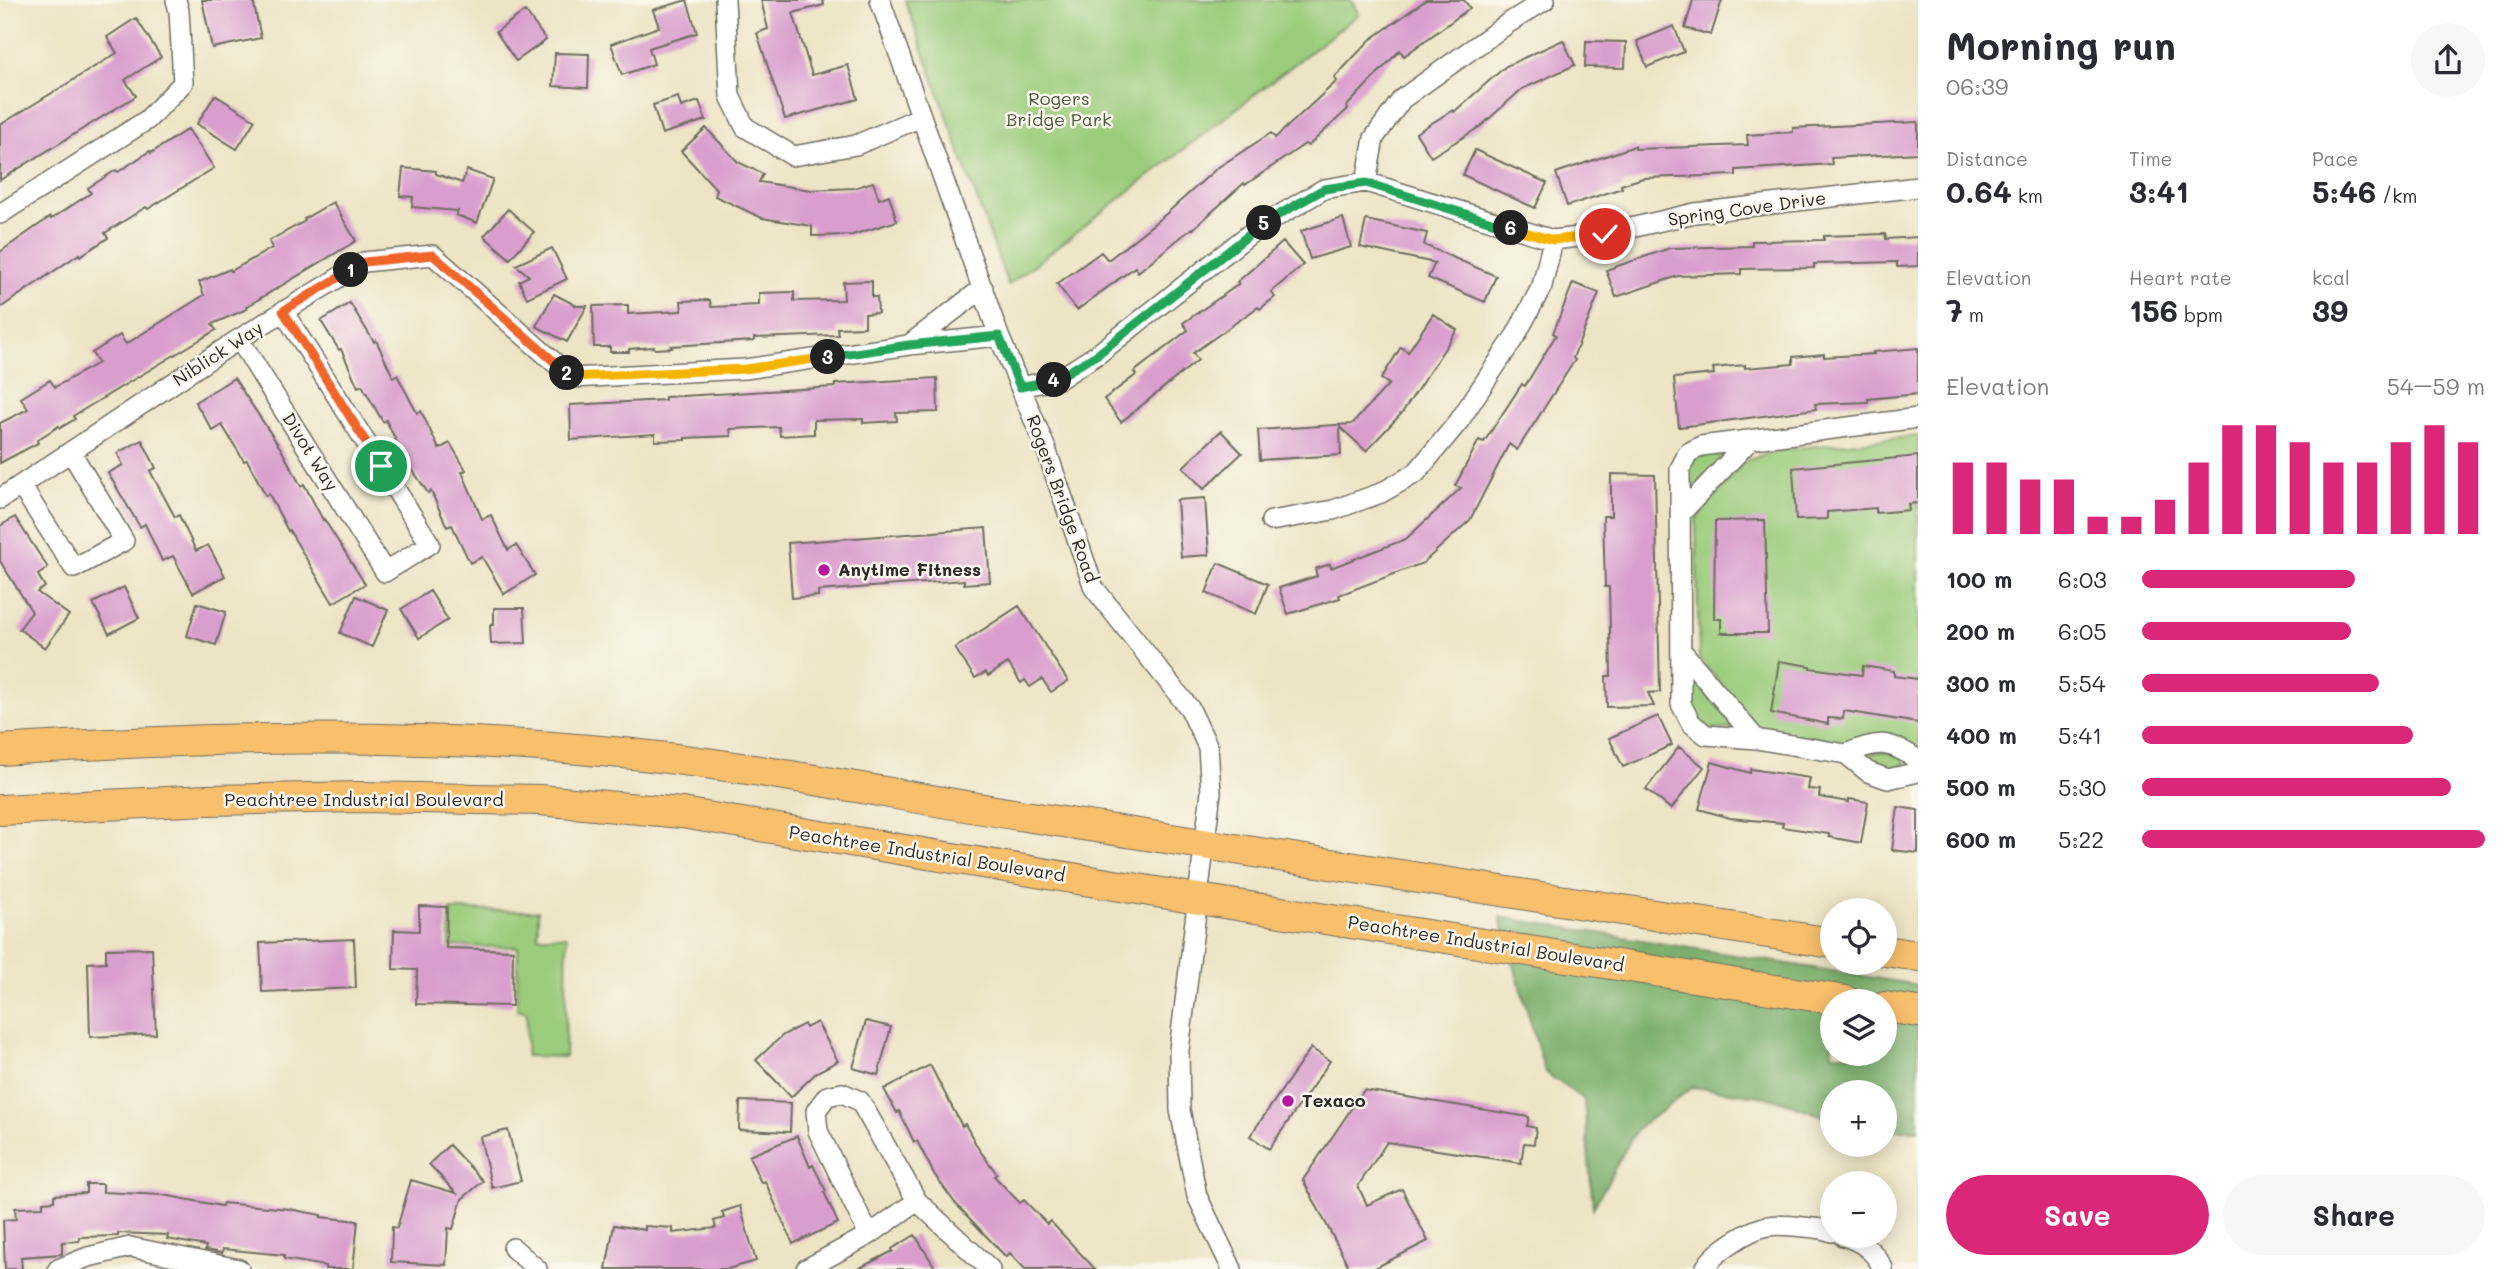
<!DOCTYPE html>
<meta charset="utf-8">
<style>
:root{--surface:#fff;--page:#f7f7f7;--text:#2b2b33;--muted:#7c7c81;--accent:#db2777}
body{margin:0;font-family:Mali,sans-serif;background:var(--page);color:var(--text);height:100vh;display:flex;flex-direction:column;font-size:26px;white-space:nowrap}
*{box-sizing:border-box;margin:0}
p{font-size:23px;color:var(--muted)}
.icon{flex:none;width:38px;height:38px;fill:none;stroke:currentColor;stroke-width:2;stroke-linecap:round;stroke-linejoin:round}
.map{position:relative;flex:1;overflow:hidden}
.panel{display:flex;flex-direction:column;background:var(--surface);width:595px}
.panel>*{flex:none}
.buttons{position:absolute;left:1820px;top:898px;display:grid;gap:14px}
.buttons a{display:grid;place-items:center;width:77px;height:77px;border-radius:50%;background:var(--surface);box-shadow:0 4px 18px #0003;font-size:35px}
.pin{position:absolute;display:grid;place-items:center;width:60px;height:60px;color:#fff;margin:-30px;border:4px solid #fff;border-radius:50%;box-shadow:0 2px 7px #0007}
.km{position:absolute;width:35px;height:35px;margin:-18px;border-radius:50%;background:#222;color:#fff;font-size:19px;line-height:35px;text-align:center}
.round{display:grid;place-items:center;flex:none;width:74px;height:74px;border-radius:37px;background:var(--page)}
.head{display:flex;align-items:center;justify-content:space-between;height:119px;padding:0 28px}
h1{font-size:38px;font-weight:800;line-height:52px}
.figures{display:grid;grid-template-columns:repeat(3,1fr);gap:10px;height:119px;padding:7px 28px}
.figures div{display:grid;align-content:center}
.figures b{font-size:30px;font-weight:800}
.figures small{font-size:19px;font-weight:400}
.figures p{font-size:19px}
.chart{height:196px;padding:14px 28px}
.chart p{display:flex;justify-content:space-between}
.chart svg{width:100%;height:126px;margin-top:7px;stroke:var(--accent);stroke-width:6}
.action{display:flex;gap:14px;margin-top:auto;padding:14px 28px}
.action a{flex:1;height:80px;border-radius:42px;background:var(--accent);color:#fff;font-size:28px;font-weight:800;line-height:80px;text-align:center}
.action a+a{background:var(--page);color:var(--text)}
ul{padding:0 28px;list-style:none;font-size:23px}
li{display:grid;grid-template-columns:112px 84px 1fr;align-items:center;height:52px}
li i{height:18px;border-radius:9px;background:var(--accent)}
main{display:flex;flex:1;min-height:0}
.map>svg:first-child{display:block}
.green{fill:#9bcc7c;stroke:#637c54;stroke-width:2}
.forest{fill:#7cb06c;stroke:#546e4c;stroke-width:2;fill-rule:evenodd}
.building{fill:#d99ece}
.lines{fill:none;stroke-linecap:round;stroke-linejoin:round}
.minor-casing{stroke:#6f6c61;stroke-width:22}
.highway-casing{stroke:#6f6c61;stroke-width:32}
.minor{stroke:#fff;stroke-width:19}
.highway{stroke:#f8bf6c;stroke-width:30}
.split-1-casing{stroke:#fff;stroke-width:14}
.split-2-casing{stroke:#fff;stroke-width:14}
.split-3-casing{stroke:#fff;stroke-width:14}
.split-4-casing{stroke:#fff;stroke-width:14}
.split-5-casing{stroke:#fff;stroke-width:14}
.split-6-casing{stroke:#fff;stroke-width:14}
.split-7-casing{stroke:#fff;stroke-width:14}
.split-1{stroke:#f0652b;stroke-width:9}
.split-2{stroke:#f0652b;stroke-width:9}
.split-3{stroke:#f5b400;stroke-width:9}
.split-4{stroke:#22a559;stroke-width:9}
.split-5{stroke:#22a559;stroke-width:9}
.split-6{stroke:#22a559;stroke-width:9}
.split-7{stroke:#f5b400;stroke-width:9}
.poi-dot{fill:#b5179e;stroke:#fbf7ec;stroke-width:2.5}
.labels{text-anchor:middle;stroke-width:5;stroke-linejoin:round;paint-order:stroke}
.park-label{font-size:18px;fill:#4d5b43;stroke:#fbf7ec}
.street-label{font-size:18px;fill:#2b2b2b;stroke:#fbf7ec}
.poi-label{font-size:18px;font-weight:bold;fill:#2b2b2b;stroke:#fbf7ec;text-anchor:start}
</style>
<main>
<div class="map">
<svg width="1918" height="1269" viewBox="0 0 1918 1269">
<rect width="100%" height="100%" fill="#fbf7ec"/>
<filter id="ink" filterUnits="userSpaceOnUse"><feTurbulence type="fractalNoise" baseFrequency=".0143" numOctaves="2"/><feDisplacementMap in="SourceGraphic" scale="14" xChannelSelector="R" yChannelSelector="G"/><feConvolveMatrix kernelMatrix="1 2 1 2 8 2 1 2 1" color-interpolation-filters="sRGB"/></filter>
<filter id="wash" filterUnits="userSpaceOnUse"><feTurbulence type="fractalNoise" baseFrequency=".00686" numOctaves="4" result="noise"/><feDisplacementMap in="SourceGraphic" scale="28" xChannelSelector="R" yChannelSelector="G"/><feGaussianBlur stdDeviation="1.57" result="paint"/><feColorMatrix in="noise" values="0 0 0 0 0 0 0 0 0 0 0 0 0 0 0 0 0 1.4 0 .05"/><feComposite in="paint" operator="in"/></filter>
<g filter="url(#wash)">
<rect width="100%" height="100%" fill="#ede4c5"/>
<path class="green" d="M905,0H1351L1359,14L1008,285Z
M1918,436V756L1842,747L1757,731L1699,657L1696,519L1745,461L1778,450Z
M1711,453L1719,456L1721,462L1691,494L1687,487L1689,466L1699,455Z
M1690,682L1697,683L1732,722L1733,729H1710L1690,712Z
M1884,750L1904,759L1905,765L1885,772L1867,761L1868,755Z
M450,910L538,911V936H567L565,1057L526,1056L527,1012L517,1009L518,947L450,946Z"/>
<path class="forest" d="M1500,917L1918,985V1130H1885V1092H1832V1119L1773,1098L1693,1087L1636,1130L1593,1208L1584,1100L1545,1072ZM1832,1001H1885V1054H1832Z"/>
<g id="blocks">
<path class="building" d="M202,0H253L261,38L212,48Z
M687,0L697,33L649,48L654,64L622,75L611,44L659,27L653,10Z
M761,0H823L824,5L793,13L812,75L848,65L858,99L785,119L757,33L768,29Z
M1426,0H1464L1470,8L1404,56L1400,50L1346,107L1348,109L1308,146L1305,144L1245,185L1244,183L1193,229L1192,228L1138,272L1135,267L1077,310L1057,284L1101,252L1108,260L1166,214L1217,168L1271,133L1275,138L1337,81L1334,78L1370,40Z
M1693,0H1722L1711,35L1685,28Z
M525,11L546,40L516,61L496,32Z
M136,18L161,57L125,80L136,96L0,180V125L117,53L107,37Z
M1674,26L1684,52L1647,67L1637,41Z
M1563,40L1575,65L1522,89L1481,126L1431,157L1416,133L1453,110L1454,112L1506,66Z
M1586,41L1626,42L1625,68L1585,67Z
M555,53L589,54L588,88L553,86Z
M215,95L255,120L237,149L197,124Z
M678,97L681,107L699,101L706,120L662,134L653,105Z
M1918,122V153L1831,158L1832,164L1736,170V175L1643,178L1621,185L1622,188L1567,206L1556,173L1635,146V149L1748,145L1747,135L1793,132V128Z
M706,128L738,162L763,174L759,182L811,190L854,188L873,182L879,199L889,195L897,221L852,235L812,236V226L762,218L715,196L717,190L681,151Z
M188,129L214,168L148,209L146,207L105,233L108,238L80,256L79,254L0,308V252L50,217L51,219L91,193L88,188L116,170L118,172L150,151L151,153Z
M1475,150L1547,183L1535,208L1463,175Z
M403,168L436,171V174L462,183L467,170L493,179L477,223L456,215L458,211L412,207L413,197L400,196Z
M333,202L356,241L246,307L247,309L212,324L216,330L73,416L75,419L60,428L59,426L37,440L38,443L0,463V423L28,409L21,398L50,380L55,387L98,363L92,353L120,335L126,344L204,295L199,282L230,269L231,271L272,248L269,241L305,221L304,219Z
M508,209L534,232L510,259L484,236Z
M1343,218L1351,247L1310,259L1301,231Z
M1366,220L1427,233L1424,245L1496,276L1485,302L1428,278L1435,263L1360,247Z
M1885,234L1886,239L1918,237V266L1897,267V262L1814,264V268L1741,269V274L1678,276L1616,297L1606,270L1670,248L1752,246V241L1824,240V236Z
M1283,242L1303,265L1271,292L1275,297L1260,309L1258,307L1193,353L1198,360L1121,422L1104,399L1136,375L1134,372L1188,330L1183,323L1239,284L1237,282Z
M552,248L567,279L527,298L519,281L529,276L516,265Z
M872,281V297H877L878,313L865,314V327L837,328L838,335L754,338V341L671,346L672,348L655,349L654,347L629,349V352H610V347H594L593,306L628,305V314L682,311L681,301L710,300L711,307L759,305V293L794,292V301L844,300L843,282Z
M1573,283L1599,293L1573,358L1575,360L1517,450L1509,444L1470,520L1423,563L1339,595L1340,598L1288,614L1279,588L1317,576L1315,569L1330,564L1331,568L1406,539L1461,488L1455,486L1479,440L1484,442L1522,384L1525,386L1556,335L1553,333Z
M554,294L577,306H587L567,342L536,326Z
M350,303L374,342L376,340L393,377L397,375L417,413L421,411L439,449L450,443L466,470L462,472L482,519L491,515L508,550L516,545L535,575L504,594L482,557L470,563L452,525L447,527L431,491L428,493L404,457L386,420L383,422L362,385L358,387L341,349L339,350L321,321Z
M1433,314L1457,330L1402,413L1366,451L1340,427L1341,455L1260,460L1258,430L1352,424L1389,384L1381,379L1401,347L1408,352Z
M1918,348V394L1868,399V402L1815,404L1816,409L1679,427L1674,378L1714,374L1713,368L1745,365V368L1793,364V357L1824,354V357L1874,354L1873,352Z
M234,378L281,449L301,486L304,484L323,520L324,519L365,584L333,603L289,530L288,531L269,494L266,496L247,460L244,461L222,425L213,431L195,402Z
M937,378L938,412L896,413L897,421L863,423V419L814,420V434L780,436L779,427L730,429L731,436L685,438V440L655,441V434L571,440L570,405L665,400V397L835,387V384Z
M1221,431L1242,453L1204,489L1183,467Z
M142,440L156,468L150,471L175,517L179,515L196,551L208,545L225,576L193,593L173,556L162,561L145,524L140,527L108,473L123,465L117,453Z
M1918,456V503L1908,504L1909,510L1876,513V508L1827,512V519L1796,520L1793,468Z
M1611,474L1655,475L1660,692L1648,693L1654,706L1607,707L1606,676H1611L1609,587H1605L1603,516H1611Z
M1205,498L1209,555L1181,557L1177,500Z
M15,517L48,568L38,575L45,587L37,592L69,615L45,648L19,629L32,612L0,561V526Z
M1765,520L1768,633H1721V619H1714L1715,521Z
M986,528L990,582L964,584V580L818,591V596L792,598L788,543Z
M1218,563L1268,584L1256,614L1206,593Z
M124,587L139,618L109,634L93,603Z
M430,591L448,620L419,638L401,609Z
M356,596L388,610L372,647L340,633Z
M197,603L226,612L216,645L187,636Z
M1019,606L1068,681L1051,692L1042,679L1030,687L1025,680L1021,683L1008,663L988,676L986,672L975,678L955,648Z
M494,608H524L526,643L491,644L490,625H494Z
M1779,661L1810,666V668L1862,675L1863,666L1894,671V676L1918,679V723L1844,711L1843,719L1828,718V724L1771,713Z
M1658,716L1672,745L1623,767L1609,738Z
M1679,747L1704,767L1671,809L1646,789Z
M1712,762L1750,773L1751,769L1810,778L1808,789L1820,790L1819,797L1849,802V799L1868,802L1861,843L1829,837V834L1782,827L1783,823L1730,818L1699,809Z
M1898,807L1918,810V853L1892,850Z
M419,906L447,907L446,948L513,950L512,1006L416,1004L417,970L393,969L394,930L419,931Z
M354,939L356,988L262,992L260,943Z
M152,948L156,1034L90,1037L88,963L106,962V949Z
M866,1021L891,1027L878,1075L853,1068Z
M817,1022L838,1061L817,1072L791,1097L756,1060L783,1035L804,1024L806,1028Z
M1311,1048L1330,1061L1269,1149L1250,1136Z
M930,1065L962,1126L965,1124L978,1148L997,1174L994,1176L1020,1203L1024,1200L1047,1224L1050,1221L1095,1269H1025L1010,1253L1006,1257L955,1203L934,1174L917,1141L914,1142L899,1111L897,1113L884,1089Z
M1364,1090L1529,1117L1527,1126L1536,1128L1534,1144L1524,1143L1521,1163L1387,1142L1358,1186L1367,1205L1402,1189L1428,1241L1373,1269H1350L1303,1180Z
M740,1101L791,1103L790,1132L739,1130Z
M508,1130L521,1181L492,1188L480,1137Z
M797,1136L810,1167L813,1165L826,1191L824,1192L838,1223L793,1244L765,1181L761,1183L749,1156Z
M449,1145L483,1181L462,1199L453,1229L448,1228L446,1265L391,1262L392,1227L397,1228L411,1180L456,1193L429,1164Z
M86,1184H103V1192L163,1195L222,1206L223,1203L289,1209L321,1215V1217L358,1221L353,1269H325V1266L284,1259V1255L223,1249L222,1253L205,1250L206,1246L167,1239L168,1235L118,1233V1236L79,1237V1241L62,1242V1254L21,1257L22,1269H5L3,1220L16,1219L15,1208L43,1207V1202L54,1201V1195L86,1193Z
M740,1206L756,1261L728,1269H606L614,1225L645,1230V1226L673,1228V1233L716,1228L714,1221L724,1218L722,1212Z
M915,1235L936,1269H858L893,1251L892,1249Z"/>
</g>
</g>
<g filter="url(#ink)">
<use href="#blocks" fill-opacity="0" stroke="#6f6c61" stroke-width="2"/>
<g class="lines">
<g class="minor-casing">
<path id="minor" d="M725,0L730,96L745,127L793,156L856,145L921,117
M880,0L999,336L1046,449L1094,588L1190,709L1208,747L1211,792L1179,1050L1180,1110L1197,1196L1232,1269
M1366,182L1374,138L1402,99L1507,24L1545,0
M0,214L147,120L183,83L179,11L176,0
M239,339L385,572L430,544L283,311
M910,344L983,288
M1020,387L1059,379L1098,354L1256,229L1324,189L1366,182L1553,240L1605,234L1695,213L1918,187
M1918,418L1701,446L1688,453L1680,469L1681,704L1691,723L1706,735L1756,739L1846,754L1868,772L1888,779L1918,772
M21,486L74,568L124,541L71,452
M0,499L239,339L364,262L433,255L572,378L745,369L909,345L999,336
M1680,514L1750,440
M1271,521L1333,510L1381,493L1416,473L1459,421L1516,335L1542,286L1553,240
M1681,650L1756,739
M1846,754C1877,740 1889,740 1918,760
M869,1235L818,1131L816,1111L827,1096L842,1093L860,1101L917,1201
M1843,1236C1863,1242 1873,1250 1883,1268
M513,1248L537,1269
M58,1269L88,1257L130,1247L239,1269
M806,1269L869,1235L917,1201L990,1269
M1705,1269C1712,1253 1750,1229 1768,1226C1783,1223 1808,1228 1823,1229L1832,1232"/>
</g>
<g class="highway-casing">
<path id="highway" d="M0,750C204,737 409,732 612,752C751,765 887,794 1025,816C1294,858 1563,900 1832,943
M0,810L207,800L361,797L540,800L682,813L1186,897L1846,1001
M1885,951L1918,956
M1885,1007L1918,1012"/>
</g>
<use href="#minor" class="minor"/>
<use href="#highway" class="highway"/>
</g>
</g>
<g class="lines" filter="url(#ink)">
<g class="split-1-casing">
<path id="split-1" d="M351,270L283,311L381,466"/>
</g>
<g class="split-2-casing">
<path id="split-2" d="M351,270L364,262L433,255L567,373"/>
</g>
<g class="split-3-casing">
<path id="split-3" d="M567,373L572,377L745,369L828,357"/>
</g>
<g class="split-4-casing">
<path id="split-4" d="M828,357L909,345L999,336L1020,387L1054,380"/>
</g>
<g class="split-5-casing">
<path id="split-5" d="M1054,380L1098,354L1264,223"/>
</g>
<g class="split-6-casing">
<path id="split-6" d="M1264,223L1324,189L1366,183L1511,228"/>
</g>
<g class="split-7-casing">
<path id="split-7" d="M1511,228L1553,240L1605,234"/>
</g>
<use href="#split-1" class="split-1"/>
<use href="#split-2" class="split-2"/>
<use href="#split-3" class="split-3"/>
<use href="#split-4" class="split-4"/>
<use href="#split-5" class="split-5"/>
<use href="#split-6" class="split-6"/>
<use href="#split-7" class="split-7"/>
</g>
<g class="poi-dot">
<circle cx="824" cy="570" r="7"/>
<circle cx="1288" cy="1101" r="7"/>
</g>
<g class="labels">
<g class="park-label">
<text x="1059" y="105">Rogers<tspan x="1059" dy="21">Bridge Park</tspan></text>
</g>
<g class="street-label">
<text transform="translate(1747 209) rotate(-8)" y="6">Spring Cove Drive</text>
<text transform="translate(218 354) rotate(-33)" y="6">Niblick Way</text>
<text transform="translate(310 452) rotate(58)" y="6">Divot Way</text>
<text transform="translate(1062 499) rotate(70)" y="6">Rogers Bridge Road</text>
<text x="364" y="806">Peachtree Industrial Boulevard</text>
<text transform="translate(927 854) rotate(9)" y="6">Peachtree Industrial Boulevard</text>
<text transform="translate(1486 944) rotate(9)" y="6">Peachtree Industrial Boulevard</text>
</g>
<g class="poi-label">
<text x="838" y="576">Anytime Fitness</text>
<text x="1302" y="1107">Texaco</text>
</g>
</g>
</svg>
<div class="buttons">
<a><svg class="icon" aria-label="locate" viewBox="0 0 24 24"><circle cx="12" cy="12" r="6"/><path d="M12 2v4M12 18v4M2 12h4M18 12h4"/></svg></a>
<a><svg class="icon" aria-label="layers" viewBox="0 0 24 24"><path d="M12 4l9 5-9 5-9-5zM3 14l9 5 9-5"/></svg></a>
<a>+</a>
<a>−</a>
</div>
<div class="pin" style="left:381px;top:466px;background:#1e9e55"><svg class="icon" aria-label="arrive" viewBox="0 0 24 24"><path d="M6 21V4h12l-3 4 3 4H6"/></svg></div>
<div class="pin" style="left:1605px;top:234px;background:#d93025"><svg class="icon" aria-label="check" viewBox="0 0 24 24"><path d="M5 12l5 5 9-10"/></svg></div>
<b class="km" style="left:351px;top:270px">1</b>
<b class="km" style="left:567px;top:373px">2</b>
<b class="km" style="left:828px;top:357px">3</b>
<b class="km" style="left:1054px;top:380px">4</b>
<b class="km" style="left:1264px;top:223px">5</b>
<b class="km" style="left:1511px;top:228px">6</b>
</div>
<section class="panel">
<div class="head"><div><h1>Morning run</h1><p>06:39</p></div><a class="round"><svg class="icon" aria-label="share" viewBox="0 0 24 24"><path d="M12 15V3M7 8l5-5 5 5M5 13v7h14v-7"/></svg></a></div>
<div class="figures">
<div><p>Distance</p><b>0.64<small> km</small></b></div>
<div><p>Time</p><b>3:41</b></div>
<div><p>Pace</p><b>5:46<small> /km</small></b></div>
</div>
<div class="figures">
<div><p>Elevation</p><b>7<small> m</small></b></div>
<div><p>Heart rate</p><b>156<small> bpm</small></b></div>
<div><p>kcal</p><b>39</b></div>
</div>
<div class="chart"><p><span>Elevation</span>54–59 m</p>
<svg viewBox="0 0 160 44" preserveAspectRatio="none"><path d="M5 44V19M15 44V19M25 44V25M35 44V25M45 44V38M55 44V38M65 44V32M75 44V19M85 44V6M95 44V6M105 44V12M115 44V19M125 44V19M135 44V12M145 44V6M155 44V12"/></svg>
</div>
<ul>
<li><b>100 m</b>6:03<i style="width:62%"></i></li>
<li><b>200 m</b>6:05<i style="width:61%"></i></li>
<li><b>300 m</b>5:54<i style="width:69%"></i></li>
<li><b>400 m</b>5:41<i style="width:79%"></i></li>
<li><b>500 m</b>5:30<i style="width:90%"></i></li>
<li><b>600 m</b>5:22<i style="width:100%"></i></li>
</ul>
<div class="action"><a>Save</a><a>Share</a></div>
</section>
</main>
